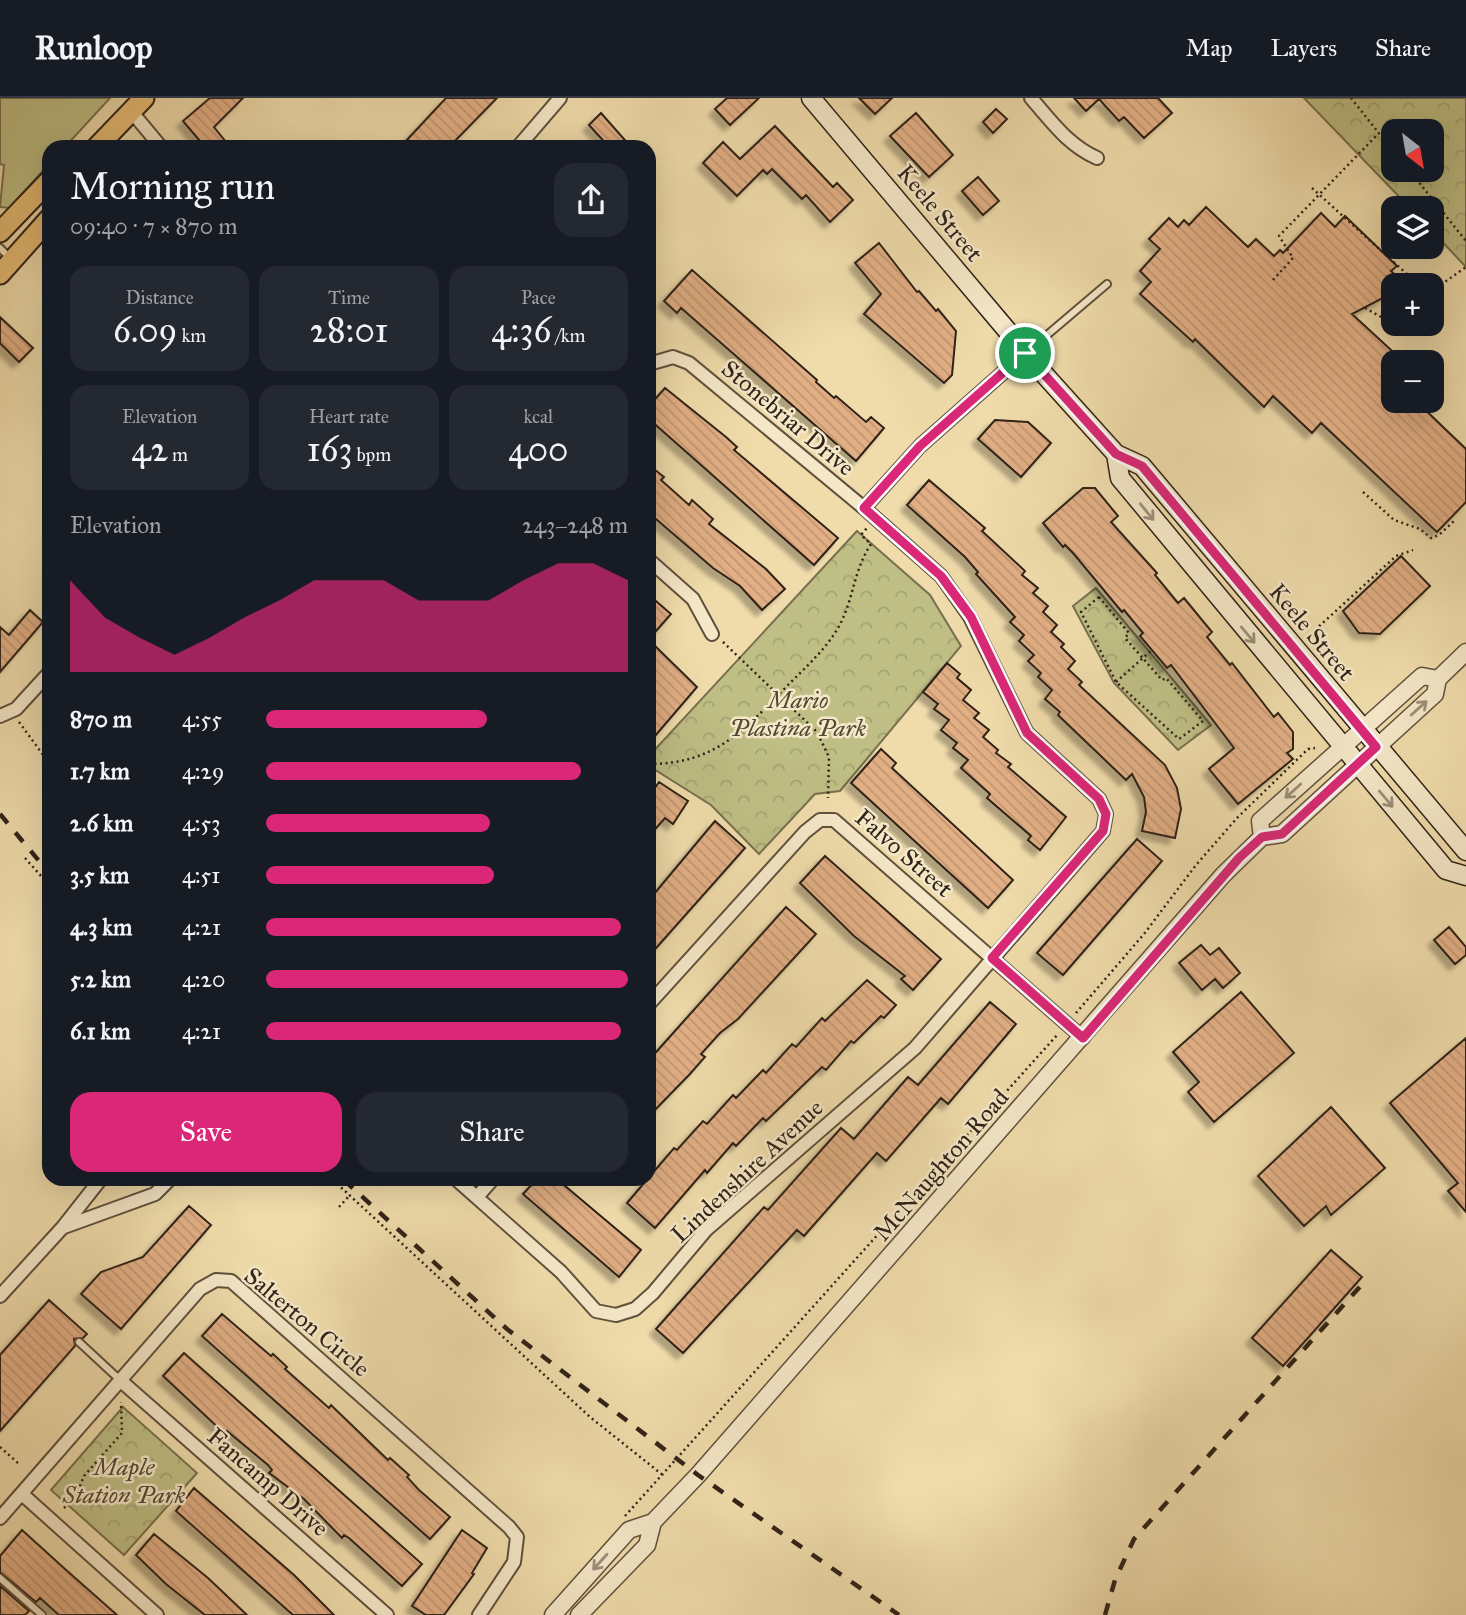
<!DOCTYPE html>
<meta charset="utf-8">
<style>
:root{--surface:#171b24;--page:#242831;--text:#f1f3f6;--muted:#9ea1a6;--line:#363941;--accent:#db2777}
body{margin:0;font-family:"IM FELL Great Primer",serif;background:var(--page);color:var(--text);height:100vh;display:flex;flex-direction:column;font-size:26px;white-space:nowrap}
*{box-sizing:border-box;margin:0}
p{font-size:23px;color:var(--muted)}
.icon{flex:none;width:38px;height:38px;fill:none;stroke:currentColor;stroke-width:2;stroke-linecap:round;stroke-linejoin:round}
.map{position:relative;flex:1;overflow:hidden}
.panel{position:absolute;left:42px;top:42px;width:614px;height:1046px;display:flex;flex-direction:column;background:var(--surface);border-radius:21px;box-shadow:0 7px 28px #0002}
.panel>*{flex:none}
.needle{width:46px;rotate:149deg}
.fabs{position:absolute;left:1381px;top:21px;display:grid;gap:14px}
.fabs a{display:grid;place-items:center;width:63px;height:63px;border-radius:14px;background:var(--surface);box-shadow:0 7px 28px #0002;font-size:35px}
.pin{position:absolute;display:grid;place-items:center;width:60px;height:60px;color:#fff;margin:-30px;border:4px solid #fff;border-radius:50%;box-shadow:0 2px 7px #0007}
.round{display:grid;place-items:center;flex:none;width:74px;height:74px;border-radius:21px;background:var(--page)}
.overview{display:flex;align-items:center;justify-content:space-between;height:119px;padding:0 28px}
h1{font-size:38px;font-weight:600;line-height:52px}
.metrics{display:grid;grid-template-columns:repeat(3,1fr);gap:10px;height:119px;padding:7px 28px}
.metrics div{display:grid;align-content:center;border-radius:18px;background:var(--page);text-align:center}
.metrics b{font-size:35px;font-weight:600}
.metrics small{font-size:19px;font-weight:400}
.metrics p{font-size:19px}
.chart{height:196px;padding:14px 28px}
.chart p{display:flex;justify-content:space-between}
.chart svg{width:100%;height:126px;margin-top:7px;fill:var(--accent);opacity:.7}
.primary-button{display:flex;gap:14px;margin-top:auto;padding:14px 28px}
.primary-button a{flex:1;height:80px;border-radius:21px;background:var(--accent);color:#fff;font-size:28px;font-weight:600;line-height:80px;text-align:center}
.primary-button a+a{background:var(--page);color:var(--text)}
ul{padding:0 28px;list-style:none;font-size:23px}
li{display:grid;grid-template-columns:112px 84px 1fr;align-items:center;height:52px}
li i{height:18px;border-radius:9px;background:var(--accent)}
header{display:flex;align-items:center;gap:42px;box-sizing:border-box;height:98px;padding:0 35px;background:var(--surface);border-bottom:2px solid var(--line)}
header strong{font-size:33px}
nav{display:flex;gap:38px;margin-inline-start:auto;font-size:24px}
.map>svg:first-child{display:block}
.grass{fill:#bfbf85;stroke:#77704e;stroke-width:2}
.park{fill:url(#park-crowns);stroke:#77704e;stroke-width:2;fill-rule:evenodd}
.building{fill:url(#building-back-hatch);stroke:#2f2218;stroke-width:2;filter:url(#shadow)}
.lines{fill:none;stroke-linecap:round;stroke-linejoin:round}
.service-casing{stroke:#5f503d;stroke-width:10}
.minor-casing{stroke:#5f503d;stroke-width:16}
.tertiary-casing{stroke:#5f503d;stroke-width:19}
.secondary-casing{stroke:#2f2218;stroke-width:21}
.primary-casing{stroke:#2f2218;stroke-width:23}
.path{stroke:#2f2218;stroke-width:2.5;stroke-dasharray:2 3.5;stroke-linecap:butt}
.service{stroke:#f5e8c8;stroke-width:6}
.minor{stroke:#f5e8c8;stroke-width:12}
.tertiary{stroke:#f5e8c8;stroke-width:16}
.secondary{stroke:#f5e8c8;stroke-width:18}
.primary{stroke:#e8be76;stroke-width:19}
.rail{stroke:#2f2218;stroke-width:4.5;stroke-dasharray:12 12;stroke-linecap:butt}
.oneway{stroke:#9c8f79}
.route-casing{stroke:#fff;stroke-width:14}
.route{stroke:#db2777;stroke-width:9}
.labels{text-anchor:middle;stroke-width:5;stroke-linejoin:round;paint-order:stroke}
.street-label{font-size:24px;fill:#2f2218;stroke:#f5e8c8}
.park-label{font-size:24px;font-style:italic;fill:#534933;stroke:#f5e8c8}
</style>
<header>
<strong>Runloop</strong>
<nav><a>Map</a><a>Layers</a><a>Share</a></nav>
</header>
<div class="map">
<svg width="1466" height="1517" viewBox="0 0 1466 1517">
<defs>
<pattern id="park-crowns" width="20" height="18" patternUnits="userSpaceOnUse" patternTransform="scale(1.75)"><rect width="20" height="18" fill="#bfbf85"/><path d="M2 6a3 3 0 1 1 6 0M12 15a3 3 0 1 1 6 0" fill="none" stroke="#a4a472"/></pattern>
<pattern id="building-back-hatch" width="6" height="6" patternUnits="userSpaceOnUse" patternTransform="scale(1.75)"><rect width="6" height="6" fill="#e2af85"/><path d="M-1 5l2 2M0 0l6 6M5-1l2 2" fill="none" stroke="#c29672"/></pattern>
<filter id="shadow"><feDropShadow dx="-6" dy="6" stdDeviation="2" flood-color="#0004"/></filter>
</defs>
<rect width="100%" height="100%" fill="#f0dcab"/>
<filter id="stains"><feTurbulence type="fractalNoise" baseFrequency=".00286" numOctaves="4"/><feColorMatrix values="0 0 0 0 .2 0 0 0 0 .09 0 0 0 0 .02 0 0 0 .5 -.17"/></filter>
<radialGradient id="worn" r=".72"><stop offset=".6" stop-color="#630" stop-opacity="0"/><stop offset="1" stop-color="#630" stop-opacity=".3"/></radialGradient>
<path class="grass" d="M0,0H110L65,49H49V66L9,110L0,109L4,67L0,66Z"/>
<path class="park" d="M1304,0H1466V169L1432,133V110H1410ZM1393,33H1432V72H1393Z
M857,433L930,497L961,548L840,693L815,696L759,756L711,707L649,668V658Z
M1096,490L1211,627L1178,652L1114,585L1073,508Z
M123,1309L197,1375L124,1457L51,1392Z"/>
<path class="building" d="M210,0H243L214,29L230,49H205L183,23Z
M446,0H497L449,49H411L405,44Z
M727,0H759L730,27L715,11Z
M859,0H892L875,16Z
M1074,0H1158L1172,15L1144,40L1124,19L1119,23L1099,1L1086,13Z
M996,11L1007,21L993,35L983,24Z
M601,15L631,49H609L589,27Z
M916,15L953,57L929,79L890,38Z
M775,28L833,89L837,85L853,102L830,124L806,97L802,101L772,71L767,76L763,72L737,98L703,65L723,44L740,61Z
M978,79L999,103L983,117L962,93Z
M1206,109L1248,149L1256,141L1274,158L1280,152L1283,155L1321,115L1335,129L1345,118L1397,168L1391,173L1400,181L1381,201L1352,216L1404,264H1393V303H1416L1466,351V404L1437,434L1321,325L1312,335L1273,298L1264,309L1195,241L1193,244L1140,196L1151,184L1140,173L1160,151L1149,141L1169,120L1178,129L1184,122L1189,127Z
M879,145L917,194L919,193L936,213L938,211L956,233L952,277L944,285L864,216L881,196L855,165Z
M692,172L817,282L816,284L834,300L836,298L866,324L871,319L884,330L856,363L681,210L677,215L664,203Z
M0,219L33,250L19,264L0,245Z
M665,290L726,339L737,349L734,352L838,440L814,467L649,321V308Z
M995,322L1028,324L1051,345L1021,379L978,341Z
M649,367L664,379L661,382L689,407L692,402L713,421L709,426L766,471L785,491L762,512L740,488L713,470L649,415Z
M929,382L985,430L982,433L1025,473L1022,477L1038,490L1033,495L1048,508L1043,514L1057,527L1051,534L1064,546L1061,549L1075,563L1068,571L1082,584L1079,587L1165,667L1177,690L1181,711L1175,740L1142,733L1146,714L1144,699L1132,676L1126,682L1058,617L1060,614L1045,601L1052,592L1038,579L1041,575L1028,563L1034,557L1019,543L1024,537L1010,524L1015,519L976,476L978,474L965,459L907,407Z
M1083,390H1095L1118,418L1111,424L1157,475L1155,477L1178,505L1184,500L1202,522L1212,534L1207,539L1230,567L1232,565L1274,619L1278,615L1293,634V651L1287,655L1293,661L1238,706L1209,671L1234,650L1171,567L1167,570L1140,538L1143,535L1124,512L1122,514L1073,455L1065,447L1063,449L1043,425Z
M1401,458L1430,488L1380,536L1359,535L1343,513Z
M649,497L671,516L649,541Z
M30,512L43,524L0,574V529L9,537Z
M649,542L697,589L649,645Z
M947,565L960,576L957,580L971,592L963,602L979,615L974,620L989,632L983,639L998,652L996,655L1011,666L1008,669L1066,719L1040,752L1028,742L1031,738L987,700L990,696L961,670L968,662L953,650L957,645L941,632L949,622L934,611L938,606L923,594Z
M881,651L896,665L892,670L1013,782L988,810L851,685Z
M659,684L688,703L673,726L665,720L649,738V698Z
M715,723L745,750L649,858V792L654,796Z
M1137,741L1162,763L1063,877L1037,855Z
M825,758L941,861L913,892L901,881L905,878L854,838L800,785Z
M786,809L816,836L738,921L720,935L701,956L705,959L689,977L649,1018V962Z
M1449,829L1466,849V857L1455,866L1434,842Z
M1201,847L1210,857L1219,850L1240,875L1223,890L1215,881L1202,892L1179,865Z
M867,882L896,907L884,920L881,918L854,945L851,943L826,972L822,969L766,1023L763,1020L736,1048L733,1045L707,1075L705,1072L655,1130L627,1105L674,1050L677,1052L703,1023L707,1026L733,997L736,1000L763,972L766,975L792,946L796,949L822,920L825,923Z
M1241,894L1294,955L1214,1024L1188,994L1199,984L1173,954Z
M990,904L1016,926L948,1006L941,1000L886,1063L877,1055L804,1138L797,1132L683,1255L656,1231L764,1109L768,1112L841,1030L854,1041L908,979L918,987Z
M1466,940V1114L1448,1093L1458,1085L1390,1005Z
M1331,1009L1385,1070L1331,1117L1326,1108L1304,1128L1258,1078Z
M536,1082H558L641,1152L619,1179L523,1096Z
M189,1108L211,1127L121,1231L81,1196L101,1174L143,1159Z
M1331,1152L1362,1179L1283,1268L1252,1240Z
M49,1202L87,1236L83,1240L74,1241L75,1248L0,1333V1257Z
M222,1216L271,1258L273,1256L287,1269L285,1271L329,1310L331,1307L388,1362L390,1360L409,1377L407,1379L419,1392L450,1419L430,1441L202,1238Z
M184,1255L422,1466L402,1488L349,1440L344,1437L342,1440L304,1401L269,1375L272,1372L268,1367L227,1333L225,1336L163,1278Z
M194,1390L294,1477L334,1517H293L176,1413Z
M22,1432L65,1471L117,1517H59L40,1500L36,1504L0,1474V1458Z
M462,1432L487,1450L472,1475L474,1476L444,1517H426L412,1508Z
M154,1436L208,1480L247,1517H205L166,1486L136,1457Z
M0,1488L29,1513L25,1517H0Z"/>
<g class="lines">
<g class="service-casing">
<path id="service" d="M0,150L11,161
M1027,254L1107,186
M79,1244L121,1283
M0,1480L42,1517"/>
</g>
<g class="minor-casing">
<path id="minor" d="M1031,0C1052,24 1068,47 1097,60
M131,13L161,49
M518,49L560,0
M864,410L920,348L1025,255
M649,462L693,501L712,536
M0,618L16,611L49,575
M649,906L805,734L820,722H834L1083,940
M457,1082L561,1174L596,1213L616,1217L635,1211L653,1195L706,1132L915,950L1103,733L1106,716L1099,701L1027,635L970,519L941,478L864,410L689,265L673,259L649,266
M477,1099L492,1082
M64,1129L155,1096L169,1082
M0,1198L63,1129L100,1082
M121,1283L387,1517
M22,1396L157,1517
M0,1420L200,1191L216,1182L231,1183L509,1429L517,1439L514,1464L479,1517"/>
</g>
<g class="tertiary-casing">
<path id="tertiary" d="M1262,739L1260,723L1422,578L1438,581
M553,1517L629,1432L653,1424L698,1377L1223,777L1262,739L1282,736L1435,596L1438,581L1466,554
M579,1517L647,1447L653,1424"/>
</g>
<g class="secondary-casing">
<path id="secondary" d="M811,0L1043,275L1116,356L1142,368L1466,753
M1116,356L1120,380L1446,772L1466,778"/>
</g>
<g class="primary-casing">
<path id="primary" d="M97,49L144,0
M0,134L49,83
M0,176L49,121"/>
</g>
<path class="path" d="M1351,0L1393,53
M1409,72L1466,143
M1312,90L1419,187
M1273,182L1293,160L1279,138L1379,35
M1432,193L1466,169
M1365,210L1383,220H1393
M1416,226L1419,231
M1363,394L1394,422L1420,431L1431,440L1439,437L1454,423
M1099,499L1129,535L1125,540L1162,582L1166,580L1203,623L1179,641L1116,584L1081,514Z
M1315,532L1396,458L1413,452
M723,544L817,634L829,659L828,700
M1116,584L1152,552
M19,624L49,665
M649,666C716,666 745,631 788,587C806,569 825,552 838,530C854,502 853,473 871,446L861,437L867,430
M25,760L49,787
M1076,915L1144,836L1196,767L1237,720L1308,651L1315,650
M333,1082L590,1319L664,1378
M339,1109L350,1097
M0,1349L18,1365
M64,1410L76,1398L84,1378L122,1335L121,1304
M625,1418L1058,936"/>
<use href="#service" class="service"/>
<use href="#minor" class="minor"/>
<use href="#tertiary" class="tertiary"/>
<use href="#secondary" class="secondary"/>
<use href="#primary" class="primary"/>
<path class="rail" d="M0,716L49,775
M344,1082L507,1231L698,1377L899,1517
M1105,1517L1115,1482L1134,1441L1365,1183"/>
</g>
<defs><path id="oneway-shaft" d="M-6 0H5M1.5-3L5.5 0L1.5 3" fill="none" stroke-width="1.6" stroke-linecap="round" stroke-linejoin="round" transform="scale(1.75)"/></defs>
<g class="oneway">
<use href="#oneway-shaft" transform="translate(1147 414) rotate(51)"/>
<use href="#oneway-shaft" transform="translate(1248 537) rotate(50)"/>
<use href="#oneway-shaft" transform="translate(1419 610) rotate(-42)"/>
<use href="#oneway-shaft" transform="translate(1293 693) rotate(138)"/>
<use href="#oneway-shaft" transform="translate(1386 701) rotate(50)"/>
<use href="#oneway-shaft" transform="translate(600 1464) rotate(132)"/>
</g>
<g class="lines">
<g class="route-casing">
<path id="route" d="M1025,255L1116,356L1142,368L1376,649L1282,736L1262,739L1239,760L1083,940L992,860L1103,733L1106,716L1099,701L1027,635L971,519L941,478L864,410L920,348Z"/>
</g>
<use href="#route" class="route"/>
</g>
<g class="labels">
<g class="street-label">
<text transform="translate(940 115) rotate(50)" y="8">Keele Street</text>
<text transform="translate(788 320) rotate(40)" y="8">Stonebriar Drive</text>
<text transform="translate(1312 534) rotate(50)" y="8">Keele Street</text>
<text transform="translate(904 755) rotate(41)" y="8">Falvo Street</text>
<text transform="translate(941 1067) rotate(-49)" y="8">McNaughton Road</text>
<text transform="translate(747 1073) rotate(-43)" y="8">Lindenshire Avenue</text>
<text transform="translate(307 1224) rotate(40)" y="8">Salterton Circle</text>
<text transform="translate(268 1384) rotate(41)" y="8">Fancamp Drive</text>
</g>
<g class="park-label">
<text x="798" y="610">Mario<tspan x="798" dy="28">Plastina Park</tspan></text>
<text x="124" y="1377">Maple<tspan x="124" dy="28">Station Park</tspan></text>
</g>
</g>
<rect width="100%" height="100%" filter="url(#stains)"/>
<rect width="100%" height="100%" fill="url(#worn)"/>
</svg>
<div class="fabs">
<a><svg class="needle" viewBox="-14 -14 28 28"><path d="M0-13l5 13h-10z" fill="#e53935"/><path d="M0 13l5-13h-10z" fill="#9ea1a6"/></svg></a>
<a><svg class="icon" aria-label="layers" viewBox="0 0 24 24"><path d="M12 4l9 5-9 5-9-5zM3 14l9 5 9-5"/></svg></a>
<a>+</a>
<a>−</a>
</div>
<div class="pin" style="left:1025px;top:255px;background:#1e9e55"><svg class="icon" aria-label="arrive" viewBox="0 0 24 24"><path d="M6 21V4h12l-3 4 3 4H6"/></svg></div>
<section class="panel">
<div class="overview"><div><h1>Morning run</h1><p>09:40 · 7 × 870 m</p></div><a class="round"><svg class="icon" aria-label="share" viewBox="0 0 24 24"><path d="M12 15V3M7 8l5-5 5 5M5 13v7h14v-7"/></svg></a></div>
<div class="metrics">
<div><p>Distance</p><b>6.09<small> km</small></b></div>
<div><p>Time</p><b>28:01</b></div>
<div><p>Pace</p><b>4:36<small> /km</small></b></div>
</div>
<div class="metrics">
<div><p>Elevation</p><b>42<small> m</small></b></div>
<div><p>Heart rate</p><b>163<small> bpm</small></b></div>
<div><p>kcal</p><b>400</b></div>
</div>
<div class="chart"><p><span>Elevation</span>243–248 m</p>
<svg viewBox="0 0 160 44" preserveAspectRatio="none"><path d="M0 44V12L10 25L20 32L30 38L40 32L50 25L60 19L70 12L80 12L90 12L100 19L110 19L120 19L130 12L140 6L150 6L160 12V44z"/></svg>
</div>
<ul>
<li><b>870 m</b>4:55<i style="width:61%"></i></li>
<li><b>1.7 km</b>4:29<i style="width:87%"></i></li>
<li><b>2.6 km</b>4:53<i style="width:62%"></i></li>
<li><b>3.5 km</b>4:51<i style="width:63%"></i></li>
<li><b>4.3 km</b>4:21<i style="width:98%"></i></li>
<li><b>5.2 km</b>4:20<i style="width:100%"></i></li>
<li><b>6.1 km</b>4:21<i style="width:98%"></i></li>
</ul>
<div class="primary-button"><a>Save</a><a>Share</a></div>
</section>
</div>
